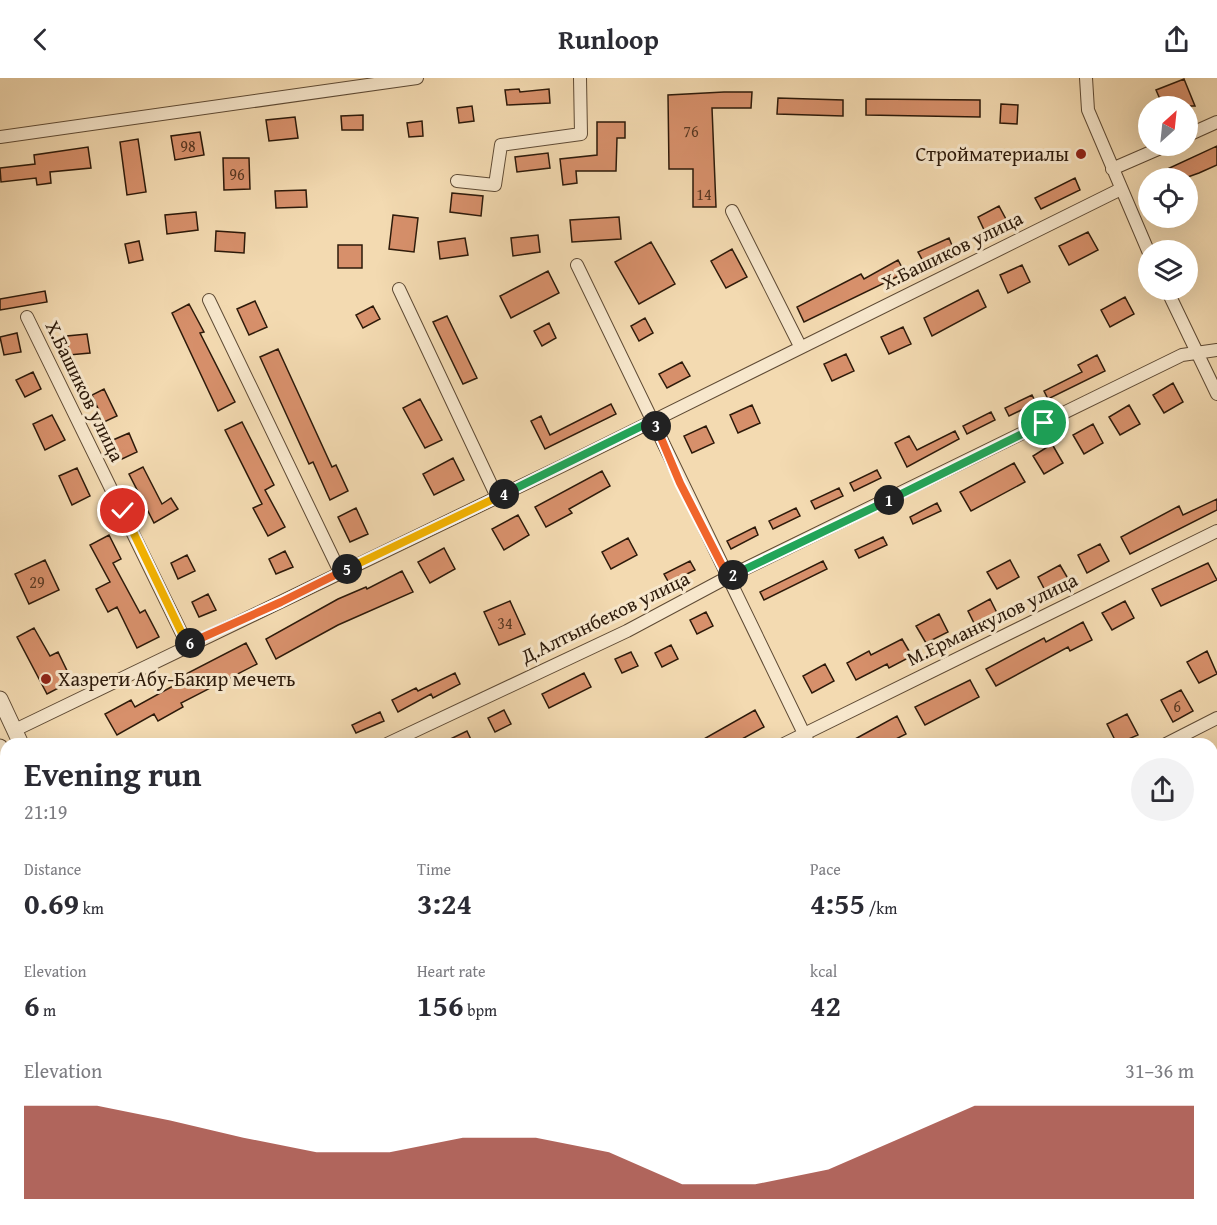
<!DOCTYPE html>
<meta charset="utf-8">
<style>
:root{--surface:#fff;--page:#f2f2f3;--text:#2b2b33;--muted:#7c7c81;--accent:#8f2418}
body{margin:0;font-family:"Gentium Book Plus",serif;background:var(--page);color:var(--text);height:100vh;display:flex;flex-direction:column;font-size:22px;white-space:nowrap}
*{box-sizing:border-box;margin:0}
p{font-size:20px;color:var(--muted)}
.icon{flex:none;width:33px;height:33px;fill:none;stroke:currentColor;stroke-width:2;stroke-linecap:round;stroke-linejoin:round}
.map{position:relative;flex:1;overflow:hidden}
.side{position:absolute;left:0px;top:660px;width:1218px;height:488px;display:flex;flex-direction:column;background:var(--surface);border-radius:18px 18px 0 0;box-shadow:0 6px 24px #0002}
.side>*{flex:none}
.needle{width:39px;rotate:27deg}
.controls{position:absolute;left:1138px;top:18px;display:grid;gap:12px}
.controls a{display:grid;place-items:center;width:60px;height:60px;border-radius:50%;background:var(--surface);box-shadow:0 6px 24px #0002;font-size:30px}
.pin{position:absolute;display:grid;place-items:center;width:51px;height:51px;color:#fff;margin:-26px;border:3px solid #fff;border-radius:50%;box-shadow:0 2px 6px #0007}
.km{position:absolute;width:30px;height:30px;margin:-15px;border-radius:50%;background:#222;color:#fff;font-size:16px;line-height:30px;text-align:center}
.round{display:grid;place-items:center;flex:none;width:63px;height:63px;border-radius:32px;background:var(--page)}
.summary{display:flex;align-items:center;justify-content:space-between;height:102px;padding:0 24px}
h1{font-size:33px;font-weight:700;line-height:45px}
.metrics{display:grid;grid-template-columns:repeat(3,1fr);gap:9px;height:102px;padding:6px 24px}
.metrics div{display:grid;align-content:center}
.metrics b{font-size:30px;font-weight:700}
.metrics small{font-size:16px;font-weight:400}
.metrics p{font-size:16px}
.chart{height:168px;padding:12px 24px}
.chart p{display:flex;justify-content:space-between}
.chart svg{width:100%;height:108px;margin-top:6px;fill:var(--accent);opacity:.7}
header{display:flex;justify-content:space-between;align-items:center;height:78px;padding:0 24px;background:var(--surface);font-size:27px;font-weight:700}
.map>svg:first-child{display:block}
.building{fill:#d7906b;stroke:#2d1a0a;stroke-width:1.5}
.lines{fill:none;stroke-linecap:round;stroke-linejoin:round}
.minor-casing{stroke:#5e4a34;stroke-width:14}
.tertiary-casing{stroke:#5e4a34;stroke-width:17}
.minor{stroke:#f7e7cc;stroke-width:12}
.tertiary{stroke:#f7e7cc;stroke-width:15}
.split-1-casing{stroke:#fff;stroke-width:12}
.split-2-casing{stroke:#fff;stroke-width:12}
.split-3-casing{stroke:#fff;stroke-width:12}
.split-4-casing{stroke:#fff;stroke-width:12}
.split-5-casing{stroke:#fff;stroke-width:12}
.split-6-casing{stroke:#fff;stroke-width:12}
.split-7-casing{stroke:#fff;stroke-width:12}
.split-1{stroke:#22a559;stroke-width:8}
.split-2{stroke:#22a559;stroke-width:8}
.split-3{stroke:#f0652b;stroke-width:8}
.split-4{stroke:#22a559;stroke-width:8}
.split-5{stroke:#f5b400;stroke-width:8}
.split-6{stroke:#f0652b;stroke-width:8}
.split-7{stroke:#f5b400;stroke-width:8}
.poi-dot{fill:#8f2418;stroke:#f7e7cc;stroke-width:2}
.labels{text-anchor:middle;stroke-width:6;stroke-linejoin:round;paint-order:stroke}
.number-label{font-size:16px;fill:#583822}
.poi-label{font-size:20px;fill:#2d1a0a;stroke:#f7e7cc;text-anchor:end}
.street-label{font-size:20px;fill:#2d1a0a;stroke:#f7e7cc}
</style>
<header><svg class="icon" aria-label="back" viewBox="0 0 24 24"><path d="M15 5l-7 7 7 7"/></svg>Runloop<svg class="icon" aria-label="share" viewBox="0 0 24 24"><path d="M12 15V3M7 8l5-5 5 5M5 13v7h14v-7"/></svg></header>
<div class="map">
<svg width="1217" height="1147" viewBox="0 0 1217 1147">
<rect width="100%" height="100%" fill="#f3dab1"/>
<filter id="stains"><feTurbulence type="fractalNoise" baseFrequency=".00333" numOctaves="4"/><feColorMatrix values="0 0 0 0 .2 0 0 0 0 .09 0 0 0 0 .02 0 0 0 .5 -.17"/></filter>
<radialGradient id="worn" r=".72"><stop offset=".6" stop-color="#630" stop-opacity="0"/><stop offset="1" stop-color="#630" stop-opacity=".3"/></radialGradient>
<path class="building" d="M1184,1L1195,28H1163L1156,12Z
M519,11L520,14L549,11L550,25L507,27L505,12Z
M724,14H752L751,30H712L716,129H693V91H669L668,17Z
M778,20L843,22V38L777,36Z
M866,21L980,22V39L866,37Z
M1001,26L1018,27L1017,46L1000,45Z
M472,28L474,43L459,45L457,30Z
M363,37V52H342L341,38Z
M295,39L298,60L269,63L266,42Z
M422,43L423,58L409,59L407,45Z
M597,44H625V60H617L616,93H576L577,105L563,107L560,81L597,77Z
M200,54L204,77L175,82L171,58Z
M138,61L146,114L127,117L120,64Z
M1217,68V87L1199,95L1185,100H1148Z
M88,69L91,90L50,94L51,105L37,107L36,100L1,104L0,90L35,86L34,77Z
M548,75L550,90L517,94L515,79Z
M223,80H249L250,111L224,112Z
M1075,100L1080,112L1041,131L1035,120Z
M306,112L307,129L276,130L275,113Z
M452,115L483,118L481,138L450,134Z
M999,128L1008,145L986,156L978,139Z
M196,134L198,152L167,156L165,137Z
M393,137L418,140L414,174L389,171Z
M619,139L621,161L572,164L570,142Z
M216,153L245,155L244,175L215,173Z
M1088,154L1098,172L1069,187L1059,168Z
M538,157L540,174L513,178L511,160Z
M465,160L468,177L440,181L438,164Z
M949,160L954,172L924,185L918,174Z
M139,163L143,182L129,185L125,166Z
M651,164L675,206L639,226L615,184Z
M338,167H362V190H338Z
M732,171L747,199L726,210L711,183Z
M898,182L905,195L804,244L797,229L861,196L864,201Z
M1022,187L1030,204L1008,215L1000,197Z
M548,193L559,215L511,240L500,218Z
M978,212L986,229L932,258L924,240Z
M45,213L47,224L0,232V221Z
M1125,219L1134,236L1110,249L1101,232Z
M255,223L267,249L249,257L237,231Z
M189,226L204,254L200,255L235,324L218,333L172,235Z
M373,228L380,241L363,250L356,237Z
M447,238L477,300L463,306L433,244Z
M645,240L653,255L639,263L631,248Z
M549,245L556,260L542,268L534,253Z
M903,249L911,266L889,276L881,259Z
M17,255L21,274L4,277L0,259Z
M87,256L90,275L69,277L67,258Z
M278,271L332,389L336,387L348,413L330,422L313,384L309,386L260,279Z
M846,276L854,293L832,303L824,286Z
M1097,277L1105,293L1048,321L1044,313L1082,294L1078,287Z
M682,284L690,298L667,310L659,296Z
M33,294L41,311L25,319L16,302Z
M1173,305L1183,324L1164,335L1153,317Z
M104,311L117,338L104,344L92,317Z
M1032,317L1036,325L1009,338L1005,330Z
M420,321L442,362L425,370L403,330Z
M611,326L616,336L545,371L531,343L541,338L550,357Z
M752,327L760,345L738,355L730,337Z
M1129,327L1140,346L1120,357L1109,339Z
M991,334L995,342L967,356L963,348Z
M52,337L65,362L45,372L33,346Z
M242,344L274,407L265,412L285,449L268,458L253,430L262,426L225,352Z
M1093,346L1103,365L1084,376L1073,357Z
M706,348L714,365L692,375L684,358Z
M955,353L959,361L907,389L895,365L909,358L917,372Z
M129,355L137,374L122,381L113,362Z
M1052,366L1063,385L1044,396L1033,378Z
M453,380L464,402L434,417L423,396Z
M1014,385L1025,404L971,433L960,414Z
M143,389L162,426L171,420L178,431L154,445L129,396Z
M77,390L90,418L72,427L59,398Z
M877,392L881,400L854,413L850,405Z
M602,393L610,408L569,431L572,435L546,449L535,429Z
M839,410L843,418L815,431L811,423Z
M1217,421V432L1130,476L1121,459L1179,428L1183,437Z
M937,425L941,433L913,446L910,439Z
M356,430L368,456L350,464L338,439Z
M796,430L800,438L773,451L769,443Z
M518,437L529,457L504,472L492,451Z
M755,449L758,457L731,471L727,463Z
M109,457L121,481L113,485L140,535L145,532L159,559L137,570L117,529L108,534L96,511L110,504L90,467Z
M883,459L887,467L859,480L855,472Z
M628,460L637,477L611,491L602,474Z
M1100,466L1109,483L1087,495L1078,477Z
M444,470L455,491L430,505L418,484Z
M285,473L293,489L276,496L269,481Z
M187,477L195,493L178,501L171,485Z
M45,482L59,512L29,526L15,496Z
M1010,482L1019,499L997,511L987,494Z
M690,483L695,492L669,505L664,496Z
M823,483L827,491L764,522L760,514Z
M1208,485L1217,502L1161,528L1152,511Z
M1060,487L1070,504L1047,516L1038,499Z
M402,493L413,514L338,547L276,581L266,561L338,521L366,509L367,511Z
M208,516L216,532L199,539L192,524Z
M990,521L999,539L977,551L968,533Z
M510,523L525,556L499,567L484,534Z
M1125,523L1134,540L1112,552L1102,535Z
M706,534L713,548L697,556L690,542Z
M939,536L948,554L926,565L916,548Z
M1083,544L1092,562L1070,573L1068,569L996,608L986,591L1044,560L1046,564Z
M34,550L50,578L58,574L72,603L47,616L17,559Z
M902,561L912,578L889,590L887,586L856,602L847,585L869,573L871,577Z
M246,565L257,586L181,625L183,629L158,643L154,636L117,657L105,636L131,622L135,629L184,602L182,598Z
M671,567L678,581L662,589L655,575Z
M1207,573L1217,596L1199,605L1187,584Z
M631,574L638,588L622,595L615,581Z
M825,586L834,603L812,615L803,598Z
M455,595L460,606L433,620L431,616L398,634L392,622L416,610L418,613Z
M584,595L591,609L549,630L542,616Z
M970,602L979,619L925,647L915,629Z
M1181,612L1193,633L1173,644L1161,622Z
M504,632L511,646L495,654L488,640Z
M755,632L764,649L733,666H695Z
M380,634L384,643L356,655L352,647Z
M1127,636L1138,657L1117,666L1107,646Z
M897,638L906,656L886,666H846Z
M467,653L473,666H440Z"/>
<g class="lines">
<g class="minor-casing">
<path id="minor" d="M1086,0L1088,32L1149,175
M1188,57L1217,44
M0,59L417,0
M1112,91L1165,68
M457,103L495,107L501,67L581,56L580,0
M732,133L800,268
M577,187C653,347 732,506 809,666
M399,211L497,419
M1167,212L1217,316
M209,222L340,494
M27,239L187,566
M15,652L562,388L1121,111
M387,666L627,553L728,499L1182,277L1217,272
M784,666L1217,453
M1166,666L1217,640
M0,716L6,713
M1212,783L1217,781
M0,910L6,906
M1212,991L1217,990
M0,1102L6,1100
M1010,1142L1012,1147"/>
</g>
<g class="tertiary-casing">
<path id="tertiary" d="M0,621L21,666
M0,669L6,681
M231,1142L233,1147
M255,1142L258,1147"/>
</g>
<use href="#minor" class="minor"/>
<use href="#tertiary" class="tertiary"/>
</g>
<g class="lines">
<g class="split-1-casing">
<path id="split-1" d="M889,422L1044,345"/>
</g>
<g class="split-2-casing">
<path id="split-2" d="M733,497L889,422"/>
</g>
<g class="split-3-casing">
<path id="split-3" d="M656,348L680,405L728,499L733,497"/>
</g>
<g class="split-4-casing">
<path id="split-4" d="M504,416L654,342L656,348"/>
</g>
<g class="split-5-casing">
<path id="split-5" d="M347,491L504,416"/>
</g>
<g class="split-6-casing">
<path id="split-6" d="M190,565L281,524L347,491"/>
</g>
<g class="split-7-casing">
<path id="split-7" d="M123,433L187,566L190,565"/>
</g>
<use href="#split-1" class="split-1"/>
<use href="#split-2" class="split-2"/>
<use href="#split-3" class="split-3"/>
<use href="#split-4" class="split-4"/>
<use href="#split-5" class="split-5"/>
<use href="#split-6" class="split-6"/>
<use href="#split-7" class="split-7"/>
</g>
<g class="poi-dot">
<circle cx="1081" cy="76" r="6"/>
<circle cx="46" cy="601" r="6"/>
</g>
<g class="labels">
<g class="number-label">
<text x="691" y="59">76</text>
<text x="188" y="74">98</text>
<text x="237" y="102">96</text>
<text x="704" y="122">14</text>
<text x="37" y="510">29</text>
<text x="505" y="551">34</text>
<text x="1177" y="634">6</text>
</g>
<g class="poi-label">
<text x="1069" y="83">Стройматериалы</text>
<text x="58" y="608" text-anchor="start">Хазрети Абу-Бакир мечеть</text>
</g>
<g class="street-label">
<text transform="translate(952 172) rotate(-26)" y="7">Х.Башиков улица</text>
<text transform="translate(85 313) rotate(64)" y="7">Х.Башиков улица</text>
<text transform="translate(605 539) rotate(-26)" y="7">Д.Алтынбеков улица</text>
<text transform="translate(992 541) rotate(-26)" y="7">М.Ерманкулов улица</text>
</g>
</g>
<rect width="100%" height="100%" filter="url(#stains)"/>
<rect width="100%" height="100%" fill="url(#worn)"/>
</svg>
<div class="controls">
<a><svg class="needle" viewBox="-14 -14 28 28"><path d="M0-13l5 13h-10z" fill="#e53935"/><path d="M0 13l5-13h-10z" fill="#7c7c81"/></svg></a>
<a><svg class="icon" aria-label="locate" viewBox="0 0 24 24"><circle cx="12" cy="12" r="6"/><path d="M12 2v4M12 18v4M2 12h4M18 12h4"/></svg></a>
<a><svg class="icon" aria-label="layers" viewBox="0 0 24 24"><path d="M12 4l9 5-9 5-9-5zM3 14l9 5 9-5"/></svg></a>
</div>
<div class="pin" style="left:1044px;top:345px;background:#1e9e55"><svg class="icon" aria-label="arrive" viewBox="0 0 24 24"><path d="M6 21V4h12l-3 4 3 4H6"/></svg></div>
<div class="pin" style="left:123px;top:433px;background:#d93025"><svg class="icon" aria-label="check" viewBox="0 0 24 24"><path d="M5 12l5 5 9-10"/></svg></div>
<b class="km" style="left:889px;top:422px">1</b>
<b class="km" style="left:733px;top:497px">2</b>
<b class="km" style="left:656px;top:348px">3</b>
<b class="km" style="left:504px;top:416px">4</b>
<b class="km" style="left:347px;top:491px">5</b>
<b class="km" style="left:190px;top:565px">6</b>
<section class="side">
<div class="summary"><div><h1>Evening run</h1><p>21:19</p></div><a class="round"><svg class="icon" aria-label="share" viewBox="0 0 24 24"><path d="M12 15V3M7 8l5-5 5 5M5 13v7h14v-7"/></svg></a></div>
<div class="metrics">
<div><p>Distance</p><b>0.69<small> km</small></b></div>
<div><p>Time</p><b>3:24</b></div>
<div><p>Pace</p><b>4:55<small> /km</small></b></div>
</div>
<div class="metrics">
<div><p>Elevation</p><b>6<small> m</small></b></div>
<div><p>Heart rate</p><b>156<small> bpm</small></b></div>
<div><p>kcal</p><b>42</b></div>
</div>
<div class="chart"><p><span>Elevation</span>31–36 m</p>
<svg viewBox="0 0 160 44" preserveAspectRatio="none"><path d="M0 44V6L10 6L20 12L30 19L40 25L50 25L60 19L70 19L80 25L90 38L100 38L110 32L120 19L130 6L140 6L150 6L160 6V44z"/></svg>
</div>
</section>
</div>
